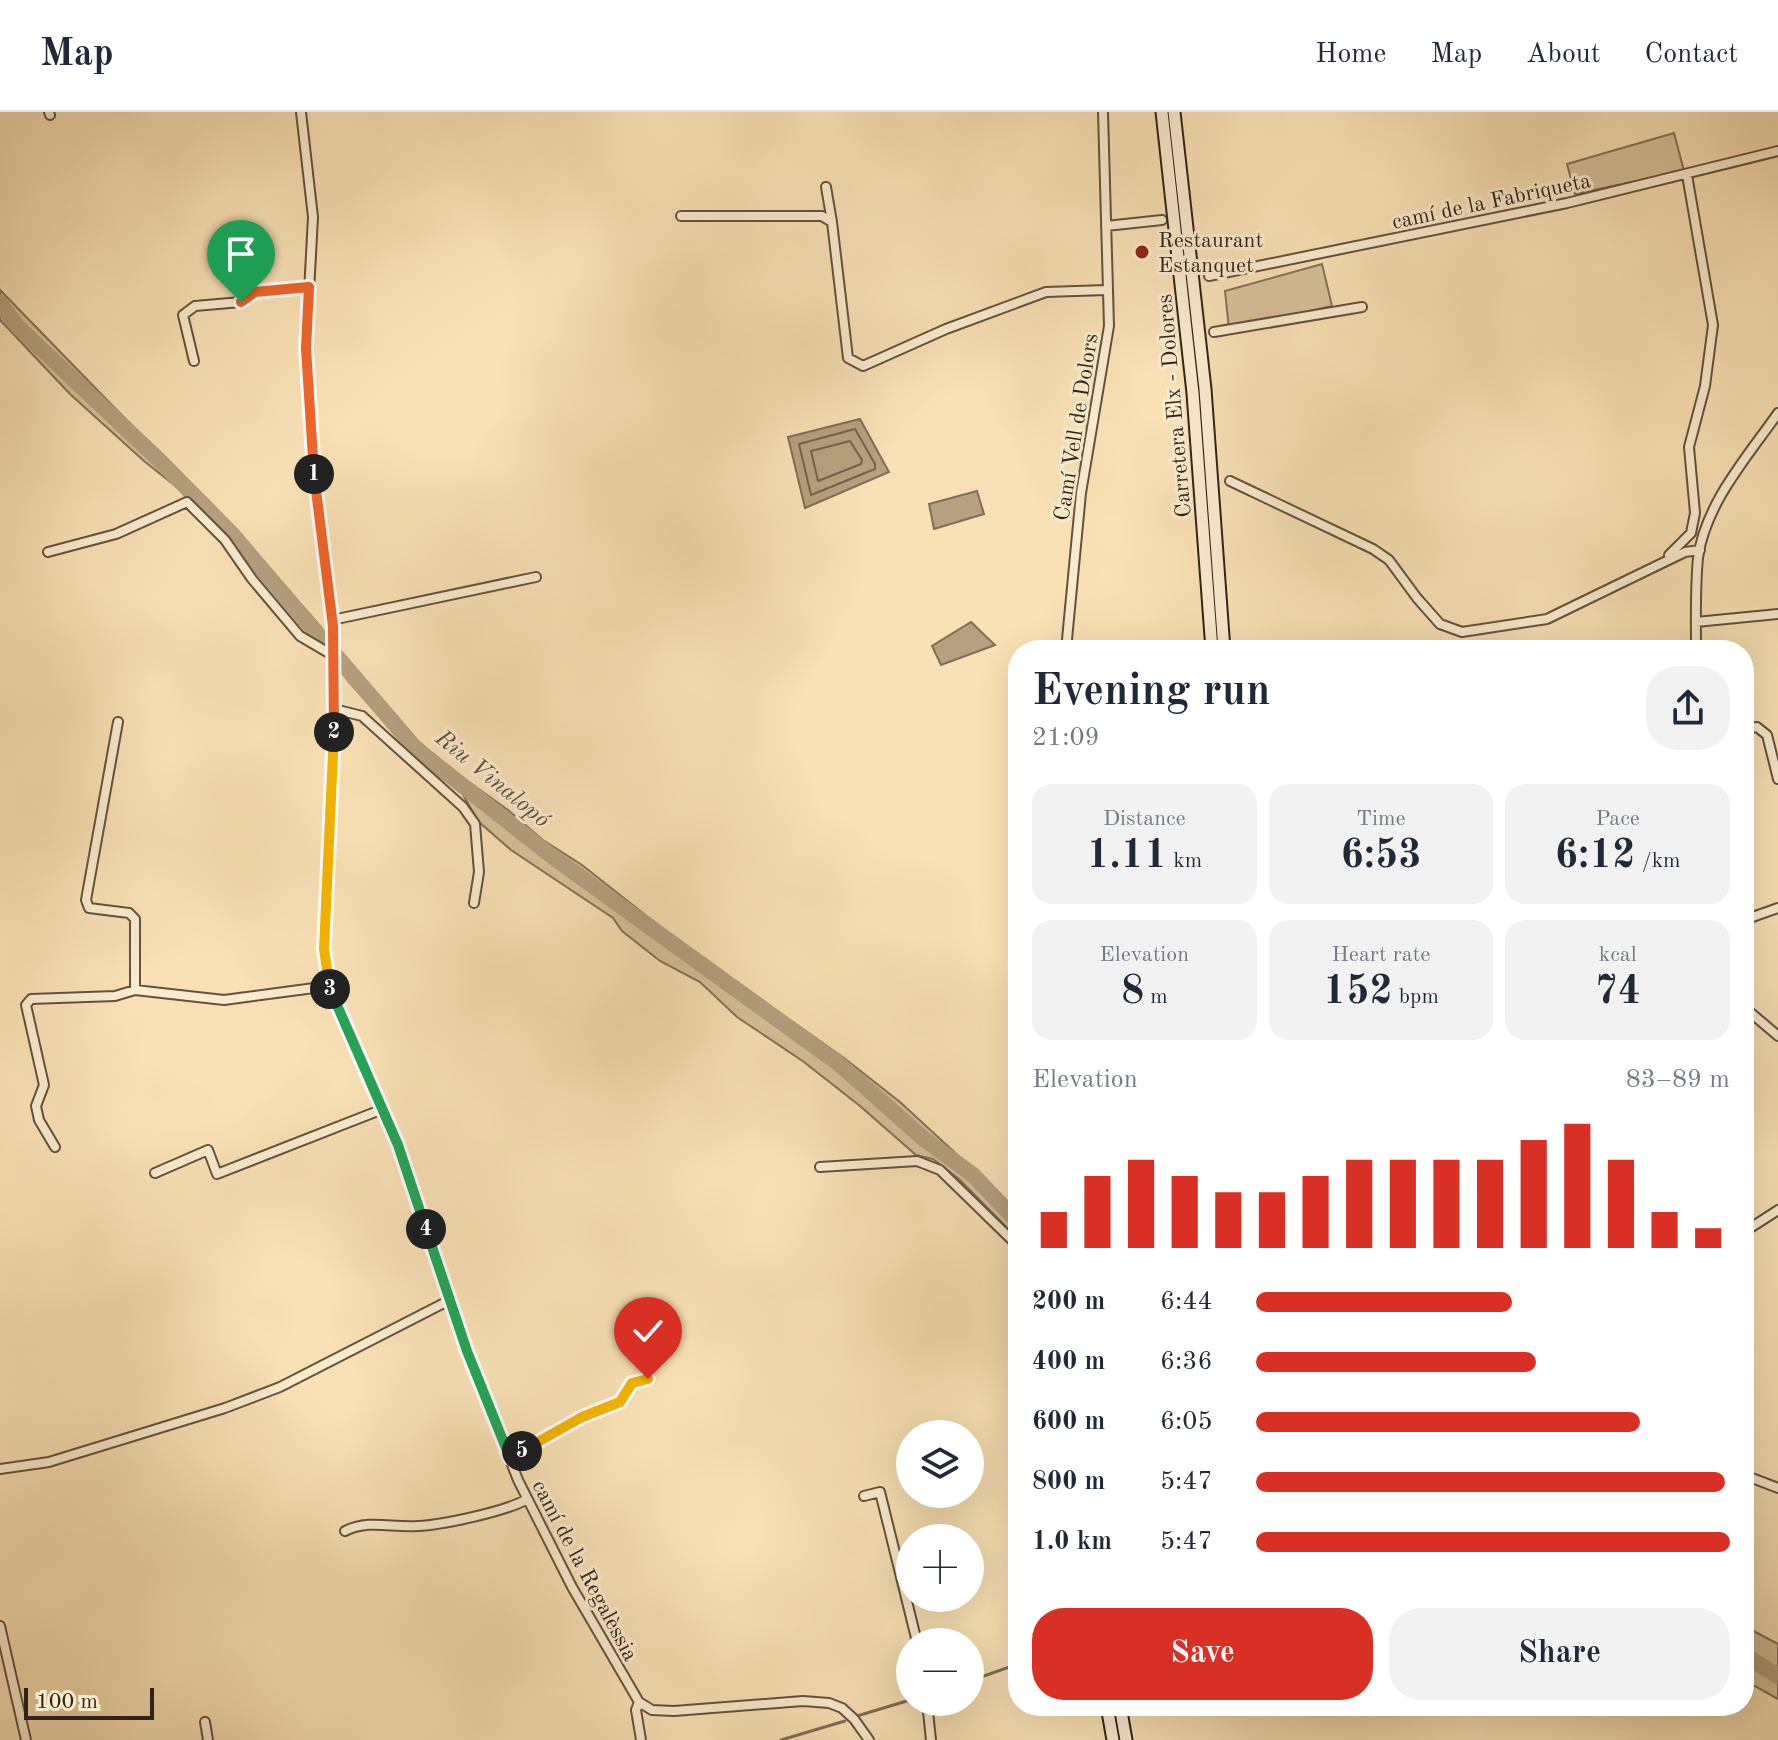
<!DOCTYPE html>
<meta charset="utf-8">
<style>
:root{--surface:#fff;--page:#f2f2f3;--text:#1f2937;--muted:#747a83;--line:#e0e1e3;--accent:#d93025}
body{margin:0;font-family:"Old Standard TT",serif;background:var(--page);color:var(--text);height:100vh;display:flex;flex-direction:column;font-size:30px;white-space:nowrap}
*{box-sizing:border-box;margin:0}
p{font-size:26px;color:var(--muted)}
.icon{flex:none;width:44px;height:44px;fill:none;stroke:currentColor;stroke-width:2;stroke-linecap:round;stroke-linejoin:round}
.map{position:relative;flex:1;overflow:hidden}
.sheet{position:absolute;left:1008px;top:528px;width:746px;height:1076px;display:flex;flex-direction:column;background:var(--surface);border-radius:32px;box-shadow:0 8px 32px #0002}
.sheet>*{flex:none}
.controls{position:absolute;left:896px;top:1308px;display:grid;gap:16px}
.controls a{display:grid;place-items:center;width:88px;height:88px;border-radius:50%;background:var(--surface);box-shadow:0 8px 32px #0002;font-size:40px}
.scale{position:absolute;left:24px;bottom:20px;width:130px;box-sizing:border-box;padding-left:8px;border:4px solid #312316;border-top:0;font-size:22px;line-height:28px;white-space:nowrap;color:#312316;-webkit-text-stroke:6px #fbeccf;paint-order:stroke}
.pin{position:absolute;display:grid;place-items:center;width:68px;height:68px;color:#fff;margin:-82px -34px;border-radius:50% 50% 50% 0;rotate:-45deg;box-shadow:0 0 8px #0007}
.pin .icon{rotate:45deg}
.km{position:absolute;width:40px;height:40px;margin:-20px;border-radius:50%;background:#222;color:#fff;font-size:22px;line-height:40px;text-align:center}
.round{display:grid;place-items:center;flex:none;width:84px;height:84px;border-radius:32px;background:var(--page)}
.headline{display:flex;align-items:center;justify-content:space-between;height:136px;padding:0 24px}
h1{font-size:44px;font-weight:700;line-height:60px}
.stats{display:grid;grid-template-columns:repeat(3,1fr);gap:12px;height:136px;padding:8px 24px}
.stats div{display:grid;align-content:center;border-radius:20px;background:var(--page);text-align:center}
.stats b{font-size:40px;font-weight:700}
.stats small{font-size:22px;font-weight:400}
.stats p{font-size:22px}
.chart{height:224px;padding:16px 24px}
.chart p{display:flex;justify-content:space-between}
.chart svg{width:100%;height:144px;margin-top:8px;stroke:var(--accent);stroke-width:6}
.cta{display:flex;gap:16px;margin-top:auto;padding:16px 24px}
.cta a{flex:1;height:92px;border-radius:32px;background:var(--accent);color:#fff;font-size:32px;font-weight:700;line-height:92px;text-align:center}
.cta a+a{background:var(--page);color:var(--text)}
ul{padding:0 24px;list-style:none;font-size:26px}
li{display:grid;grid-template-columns:128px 96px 1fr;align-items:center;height:60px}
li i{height:20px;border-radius:10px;background:var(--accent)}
header{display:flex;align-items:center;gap:48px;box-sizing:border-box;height:112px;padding:0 40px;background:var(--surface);border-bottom:2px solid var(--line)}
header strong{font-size:38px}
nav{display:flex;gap:44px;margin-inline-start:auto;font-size:28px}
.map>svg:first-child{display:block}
.green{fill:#d7c19a;stroke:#847258;stroke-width:2}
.water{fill:#b5a07f;stroke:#806e55;stroke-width:2}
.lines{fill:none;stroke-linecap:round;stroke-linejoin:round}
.shore{stroke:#73624a;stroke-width:2}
.stream{stroke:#806e55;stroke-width:3}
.river{stroke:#b5a07f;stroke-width:16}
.street-casing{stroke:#63523e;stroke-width:12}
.secondary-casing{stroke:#312316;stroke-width:15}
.street{stroke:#fbeccf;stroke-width:8}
.secondary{stroke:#fbeccf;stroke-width:11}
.split-1-casing{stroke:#fff;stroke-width:16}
.split-2-casing{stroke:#fff;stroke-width:16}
.split-3-casing{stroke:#fff;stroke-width:16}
.split-4-casing{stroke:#fff;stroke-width:16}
.split-5-casing{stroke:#fff;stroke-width:16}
.split-6-casing{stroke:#fff;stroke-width:16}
.split-1{stroke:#f0652b;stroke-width:10}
.split-2{stroke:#f0652b;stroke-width:10}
.split-3{stroke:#f5b400;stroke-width:10}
.split-4{stroke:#22a559;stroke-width:10}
.split-5{stroke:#22a559;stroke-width:10}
.split-6{stroke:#f5b400;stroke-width:10}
.poi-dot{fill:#8f2418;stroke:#fbeccf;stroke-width:3}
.labels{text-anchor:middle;stroke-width:6;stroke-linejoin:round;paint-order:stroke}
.street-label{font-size:22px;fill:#312316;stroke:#fbeccf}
.poi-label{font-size:22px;fill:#312316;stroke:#fbeccf;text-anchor:start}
.water-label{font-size:24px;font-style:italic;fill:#5f4f3b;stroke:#fbeccf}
</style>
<header>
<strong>Map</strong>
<nav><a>Home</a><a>Map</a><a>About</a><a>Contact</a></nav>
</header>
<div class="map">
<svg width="1778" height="1628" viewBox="0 0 1778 1628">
<rect width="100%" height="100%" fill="#f9e1b5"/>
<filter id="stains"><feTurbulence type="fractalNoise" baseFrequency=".0025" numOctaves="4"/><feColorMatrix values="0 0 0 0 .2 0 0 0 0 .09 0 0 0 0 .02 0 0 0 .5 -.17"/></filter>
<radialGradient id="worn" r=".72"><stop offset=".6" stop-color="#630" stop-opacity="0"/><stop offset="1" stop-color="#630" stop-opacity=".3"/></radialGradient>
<path class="green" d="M1674,21L1684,59L1575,82L1567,52Z
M1322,152L1332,194L1229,217L1225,179Z
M0,178L143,325L209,389L321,515L324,533L300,518L189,385L144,349L70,282L0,208Z
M344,543L417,628L448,655L508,698L543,728L582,753L681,831L844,946L900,990L989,1072L1018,1104V1127L959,1067L933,1047L916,1043L860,994L804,950L737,905L700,870L660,849L622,819L613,806L511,738L479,710L460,678L440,665L408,636L348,569L344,562Z
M1744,1514L1778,1532V1587L1744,1568Z"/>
<path class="water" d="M860,307L889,360L805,396L788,325Z
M977,379L984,402L934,417L929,392Z
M971,510L995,533L941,553L932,534Z"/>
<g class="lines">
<path class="shore" d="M855,317L875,352V357L811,383L799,332Z
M850,329L862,348L861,352L818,369L811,339Z"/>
<path class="stream" d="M970,1569L1018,1552
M857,1604L910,1588
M781,1628L845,1609"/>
<path class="river" d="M0,191L17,214L159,348L232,422L415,636L553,745L838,951L924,1027L973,1063L1018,1110
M1744,1543L1778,1564"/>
<g class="street-casing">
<path id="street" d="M49,0L50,3
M301,0L313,105L306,236L314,369L334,523L332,681L324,805L327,863L333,887L398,1033L467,1239L518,1368L572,1475L639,1590L652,1598L674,1599L803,1589L829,1591L842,1596L854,1607L869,1628
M826,75L832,110
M681,104H822L832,110L848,246L863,254L946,217L1046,180L1106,178
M1106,114L1162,108
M1209,164L1567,91L1778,39
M1214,220L1362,195
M194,249L183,203L195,194L241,190L255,180L309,175
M1230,369L1373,437L1389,448L1417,486L1440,512L1462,520L1547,507L1685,440L1700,438
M48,440L116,422L187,390L225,428L252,467L300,524L334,544
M1669,443L1691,421L1695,401L1689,335L1705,274L1713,213L1687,63
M332,508L536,465
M1696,510L1778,502
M1066,538L1081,381L1109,214L1103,0
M1696,538C1696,508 1695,476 1698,446C1705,392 1748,344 1778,301
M334,597L362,604L463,695L475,712L479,760L474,791
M118,610L86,788L89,796L129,801L135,807V878
M1744,617L1757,615L1767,623L1778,667
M1744,808L1778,796
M1744,895L1778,924
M55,1035L39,1008L36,994L44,973L26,893L31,887L115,884L135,878L224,888L329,874
M820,1055L917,1049L940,1058L1018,1134
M155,1061L208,1038L217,1062L383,997
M1744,1120L1778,1098
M510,1346L582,1305L620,1290L632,1271L648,1267
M0,1357L49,1350L225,1296L280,1275L450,1188
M1752,1366L1778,1376
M864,1384L880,1380L917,1530
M345,1419C370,1407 391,1416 418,1414C442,1413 508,1399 527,1387
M0,1514L26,1628
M639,1590L636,1598L641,1628
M927,1590L931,1628
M205,1610L208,1628"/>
</g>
<g class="secondary-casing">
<path id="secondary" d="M1162,0L1193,281L1212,538
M1174,0L1205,277L1224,538
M1107,1594L1113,1628
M1120,1594L1126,1628"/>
</g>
<use href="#street" class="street"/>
<use href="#secondary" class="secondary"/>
</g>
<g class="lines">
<g class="split-1-casing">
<path id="split-1" d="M241,190L255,180L309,175L306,236L314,362"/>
</g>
<g class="split-2-casing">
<path id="split-2" d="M314,362L333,514L334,620"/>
</g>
<g class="split-3-casing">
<path id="split-3" d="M330,877L324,837L334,620"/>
</g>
<g class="split-4-casing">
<path id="split-4" d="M330,877L398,1033L426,1117"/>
</g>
<g class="split-5-casing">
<path id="split-5" d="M426,1117L467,1239L510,1346L522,1339"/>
</g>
<g class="split-6-casing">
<path id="split-6" d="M522,1339L582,1305L620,1290L632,1271L648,1267"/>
</g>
<use href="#split-1" class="split-1"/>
<use href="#split-2" class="split-2"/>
<use href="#split-3" class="split-3"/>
<use href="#split-4" class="split-4"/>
<use href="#split-5" class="split-5"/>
<use href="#split-6" class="split-6"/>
</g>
<circle class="poi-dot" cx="1142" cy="140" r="8"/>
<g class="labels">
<g class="street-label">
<text transform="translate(1491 88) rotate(-12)" y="8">camí de la Fabriqueta</text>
<text transform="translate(1173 294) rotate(-95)" y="8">Carretera Elx - Dolores</text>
<text transform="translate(1075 315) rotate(-81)" y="8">Camí Vell de Dolors</text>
<text transform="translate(586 1458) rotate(62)" y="8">camí de la Regalèssia</text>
</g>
<g class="poi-label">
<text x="1158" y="135">Restaurant<tspan x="1158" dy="25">Estanquet</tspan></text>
</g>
<g class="water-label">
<text transform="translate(493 666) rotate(39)" y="8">Riu Vinalopó</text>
</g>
</g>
<rect width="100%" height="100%" filter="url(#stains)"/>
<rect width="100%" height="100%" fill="url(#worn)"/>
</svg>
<div class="controls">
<a><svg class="icon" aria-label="layers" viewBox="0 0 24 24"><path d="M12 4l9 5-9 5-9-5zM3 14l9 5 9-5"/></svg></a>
<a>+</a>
<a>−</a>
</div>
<div class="scale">100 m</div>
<div class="pin" style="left:241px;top:190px;background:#1e9e55"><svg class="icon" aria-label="arrive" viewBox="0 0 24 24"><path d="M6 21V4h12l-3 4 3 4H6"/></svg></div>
<div class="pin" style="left:648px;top:1267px;background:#d93025"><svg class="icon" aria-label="check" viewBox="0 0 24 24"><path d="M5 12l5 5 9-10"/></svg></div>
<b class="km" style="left:314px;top:362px">1</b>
<b class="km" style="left:334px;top:620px">2</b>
<b class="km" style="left:330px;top:877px">3</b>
<b class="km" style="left:426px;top:1117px">4</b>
<b class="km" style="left:522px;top:1339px">5</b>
<section class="sheet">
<div class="headline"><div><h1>Evening run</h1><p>21:09</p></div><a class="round"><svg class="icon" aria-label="share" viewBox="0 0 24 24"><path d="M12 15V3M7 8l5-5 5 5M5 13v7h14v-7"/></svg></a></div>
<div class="stats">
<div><p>Distance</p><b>1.11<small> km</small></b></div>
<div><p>Time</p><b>6:53</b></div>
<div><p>Pace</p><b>6:12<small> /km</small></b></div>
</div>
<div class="stats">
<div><p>Elevation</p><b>8<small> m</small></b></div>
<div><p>Heart rate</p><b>152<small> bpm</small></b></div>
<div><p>kcal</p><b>74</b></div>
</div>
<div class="chart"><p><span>Elevation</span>83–89 m</p>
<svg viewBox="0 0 160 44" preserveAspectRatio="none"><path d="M5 44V33M15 44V22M25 44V17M35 44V22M45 44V27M55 44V27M65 44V22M75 44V17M85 44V17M95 44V17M105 44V17M115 44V11M125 44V6M135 44V17M145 44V33M155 44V38"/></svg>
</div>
<ul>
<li><b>200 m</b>6:44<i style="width:54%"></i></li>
<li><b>400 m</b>6:36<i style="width:59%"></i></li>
<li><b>600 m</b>6:05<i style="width:81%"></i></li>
<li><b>800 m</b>5:47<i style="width:99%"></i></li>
<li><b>1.0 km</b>5:47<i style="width:100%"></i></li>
</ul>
<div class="cta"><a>Save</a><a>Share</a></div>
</section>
</div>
